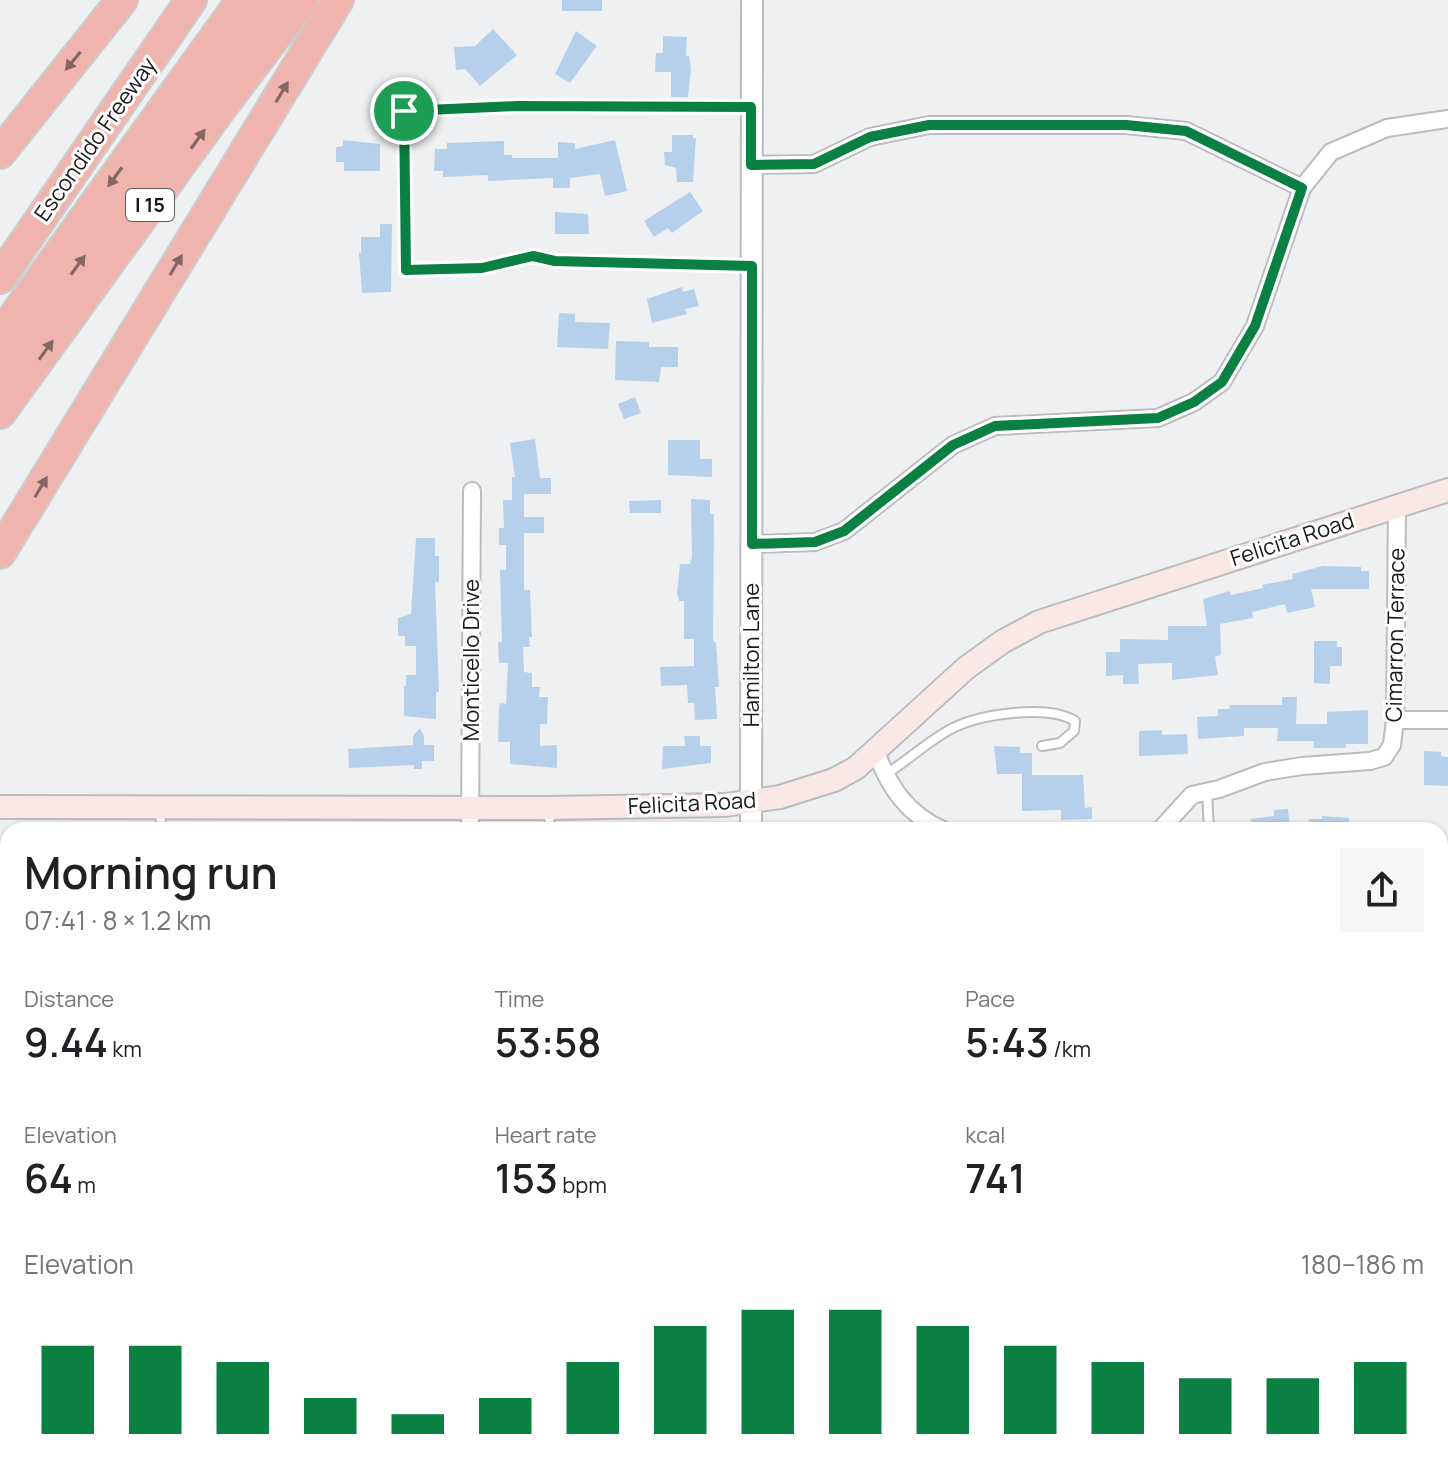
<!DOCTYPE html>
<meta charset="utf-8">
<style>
:root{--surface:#fff;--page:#f6f6f6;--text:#202124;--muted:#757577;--accent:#0b8043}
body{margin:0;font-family:Manrope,sans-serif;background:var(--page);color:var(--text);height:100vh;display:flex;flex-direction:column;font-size:30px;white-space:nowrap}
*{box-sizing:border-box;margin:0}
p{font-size:26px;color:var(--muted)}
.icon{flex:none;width:44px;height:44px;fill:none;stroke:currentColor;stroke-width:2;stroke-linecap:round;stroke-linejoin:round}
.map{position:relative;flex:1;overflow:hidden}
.drawer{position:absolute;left:0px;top:822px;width:1448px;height:650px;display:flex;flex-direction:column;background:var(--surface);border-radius:24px 24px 0 0;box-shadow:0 2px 6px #0004}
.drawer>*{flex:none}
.pin{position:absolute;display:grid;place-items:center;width:68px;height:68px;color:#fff;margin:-34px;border:4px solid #fff;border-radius:50%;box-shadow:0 2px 8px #0007}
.round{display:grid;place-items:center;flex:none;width:84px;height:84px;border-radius:0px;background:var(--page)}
.headline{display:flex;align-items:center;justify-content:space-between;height:136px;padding:0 24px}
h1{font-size:44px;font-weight:600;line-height:60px}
.metrics{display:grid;grid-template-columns:repeat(3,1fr);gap:12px;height:136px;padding:8px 24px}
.metrics div{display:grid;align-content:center}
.metrics b{font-size:40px;font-weight:600}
.metrics small{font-size:22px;font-weight:400}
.metrics p{font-size:22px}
.chart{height:224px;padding:16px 24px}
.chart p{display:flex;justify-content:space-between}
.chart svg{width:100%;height:144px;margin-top:8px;stroke:var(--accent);stroke-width:6}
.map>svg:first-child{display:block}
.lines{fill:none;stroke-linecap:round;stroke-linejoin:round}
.stream{stroke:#9cc6d2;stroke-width:4}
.building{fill:#b6d0ec}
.service-casing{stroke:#bbbcbe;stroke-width:12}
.minor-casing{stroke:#bbbcbe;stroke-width:20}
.tertiary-casing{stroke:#bbbcbe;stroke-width:24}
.secondary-casing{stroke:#bbbcbe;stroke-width:26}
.motorway-casing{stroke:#ccc;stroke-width:34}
.service{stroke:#fff;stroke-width:8}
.minor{stroke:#fff;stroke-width:16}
.tertiary{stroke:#fff;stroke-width:20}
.secondary{stroke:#fae8e7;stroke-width:22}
.motorway{stroke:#f0b4ae;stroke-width:30}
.oneway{fill:#846664}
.route-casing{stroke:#fff;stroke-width:16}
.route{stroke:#0b8043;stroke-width:10}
.labels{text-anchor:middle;stroke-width:6;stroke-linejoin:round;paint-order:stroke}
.shield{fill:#fff;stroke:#5d5e5e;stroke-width:2}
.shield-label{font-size:20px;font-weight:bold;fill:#181919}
.street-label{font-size:22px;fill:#181919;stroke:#fff}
</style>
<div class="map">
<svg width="1448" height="1471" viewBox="0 0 1448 1471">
<rect width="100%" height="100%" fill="#eef0f2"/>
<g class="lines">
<path class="stream" d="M1440,1312H1448
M1292,1471L1299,1464"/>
</g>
<path class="building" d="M562,0H602V11H562Z
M493,29L517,55L480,86L465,69L456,70L454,47L475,46Z
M576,31L597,46L570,83L555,74Z
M663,36L687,37L686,56H689L691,69L688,97H671V72H655L656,53H663Z
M672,135H693V138H696L693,182H677L676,168L665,165L664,152H672Z
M343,140L380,144V171H344V162H336V147L343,146Z
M615,140L627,191L605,196L600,174L570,178V188H553V178L488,181V175L443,177V171H434L435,149H447V143L504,141V155H512V158H558V142L575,143V149Z
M690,192L703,211L672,233L668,228L654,237L644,221Z
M555,212L588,214L589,234H555Z
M380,224H392L391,292L362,293L359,253H361V237H380Z
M682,287L683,292L694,289L699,306L685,309L687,314L652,323L647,299Z
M559,313L575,314V322L610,323L608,349L557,347Z
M616,341L649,342V347H678V367H661L659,382L615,380Z
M635,397L641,413L624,419L618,404Z
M535,439L540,478H551V494H524V517H544V533H524V590H530L532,637H529L530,647H523L524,672L532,673V687H540L539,697H548L547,724H540V746L557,745V768L510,764V742H498L499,707L500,703L506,704L508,663H499L498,642H502L500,570H506V545H499V528H504L503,500H512V477H515L510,443Z
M668,440H700V459H712V477L668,475Z
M691,499L710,500V514H714L713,640L716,643L719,687H715L717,719L695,720L694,703H688L687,685L661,686L660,667L694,666V639H684V601H679L677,593L680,564H690L692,556Z
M661,500V513H630L629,501Z
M416,538H435V556H439V582H435L439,692H436V719L404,716V686H406V675H416V646H405V636H398V618L411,614Z
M1323,566L1361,567V571H1369V589H1311L1315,607L1287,613L1285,604L1252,612L1253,618L1220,624L1221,655L1215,657L1218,675L1172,680V663L1138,664L1139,684H1123V675L1106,676V652H1120V639L1168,640V626H1207L1203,599L1230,591L1231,595L1263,588L1262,585L1293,579L1292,574Z
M1314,641H1337V647H1342V666H1330V684L1314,683Z
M1282,697H1297L1296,724H1327V712L1368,710V744H1346V748H1314V741H1277L1278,728H1244V736L1198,739L1197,717L1218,716V709H1230L1229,705H1282Z
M420,728L424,736V745H434V761H422V769H414V765L349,768L348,749L413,745V736Z
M1162,730V735L1187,734L1188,754L1139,756V731Z
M684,736H700V746H711V763L662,769L663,746H685Z
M994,746L1020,747V753H1032V775H1083L1085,808L1092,807V819L1061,820V810L1022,811V774H997Z
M1424,751L1441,752V756L1448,757V786L1424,785Z
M1288,809L1290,830H1252L1251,819L1274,816V810Z
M1322,816L1349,818V830H1307L1309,819H1322Z"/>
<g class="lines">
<g class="service-casing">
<path id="service" d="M749,266L555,261L533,256L482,268L406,270L404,111L517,106L750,107
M886,774C909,760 929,740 953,728C981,714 1048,704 1075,721L1074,731L1060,743L1042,746
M1207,792L1209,830
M160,808L161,827L164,830
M549,830L550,811"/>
</g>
<g class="minor-casing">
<path id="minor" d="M751,165L814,164L870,137L929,125H1126L1186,131L1302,188
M752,544L815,542L844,531L953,445L995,426L1158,418L1194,402L1222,382L1255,326L1302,188L1331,152L1387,128L1448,119
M1395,720H1448
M876,752C889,787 908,815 943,830
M470,830L472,491
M1160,830L1192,795L1219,789L1265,772L1302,766L1370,761L1384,757L1392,745L1395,720L1397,506
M1440,937H1448
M1440,1212L1448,1203
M483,1467L487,1464
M179,1471L181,1464
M1200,1471L1207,1464"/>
</g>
<g class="tertiary-casing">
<path id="tertiary" d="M751,830L752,0
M751,1471V1464"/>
</g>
<g class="secondary-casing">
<path id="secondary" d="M0,807L550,808L725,805L780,797L834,780L856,768L966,668L1002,642L1039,622L1448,490"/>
</g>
<g class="motorway-casing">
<path id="motorway" d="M0,153L122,0
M0,278L191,0
M0,336L242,0
M0,373L269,0
M0,413L221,108L303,0
M0,553L338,0"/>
</g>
<use href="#service" class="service"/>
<use href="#minor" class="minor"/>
<use href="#tertiary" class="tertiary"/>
<use href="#secondary" class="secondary"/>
<use href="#motorway" class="motorway"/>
</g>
<defs><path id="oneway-solid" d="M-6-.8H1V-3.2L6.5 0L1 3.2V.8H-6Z" transform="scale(2)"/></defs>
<g class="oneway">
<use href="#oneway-solid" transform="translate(73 61) rotate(129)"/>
<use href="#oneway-solid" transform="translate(282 92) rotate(-59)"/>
<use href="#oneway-solid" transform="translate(198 139) rotate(-54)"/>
<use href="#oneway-solid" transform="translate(115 177) rotate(126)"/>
<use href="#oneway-solid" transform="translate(78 265) rotate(-54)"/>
<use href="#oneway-solid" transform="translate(176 265) rotate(-59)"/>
<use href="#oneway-solid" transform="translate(46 350) rotate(-54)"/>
<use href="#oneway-solid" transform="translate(41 487) rotate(-59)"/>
</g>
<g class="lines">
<g class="route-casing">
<path id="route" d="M517,106L751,107V165L814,164L870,137L929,125H1126L1186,131L1302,188L1255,326L1222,382L1194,402L1158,418L995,426L953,445L844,531L815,542L752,544V266L555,261L533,256L482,268L406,270L404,111Z"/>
</g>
<use href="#route" class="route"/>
</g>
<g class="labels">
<rect class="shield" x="126" y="189" width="48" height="32" rx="6"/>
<g class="shield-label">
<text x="150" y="212">I 15</text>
</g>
<g class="street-label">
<text transform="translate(95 139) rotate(-55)" y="8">Escondido Freeway</text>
<text transform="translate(1292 539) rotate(-18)" y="8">Felicita Road</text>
<text transform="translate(1395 635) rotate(-89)" y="8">Cimarron Terrace</text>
<text transform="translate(751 655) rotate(-90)" y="8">Hamilton Lane</text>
<text transform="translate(471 660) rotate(-90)" y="8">Monticello Drive</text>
<text transform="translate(692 803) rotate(-3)" y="8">Felicita Road</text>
</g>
</g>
</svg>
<div class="pin" style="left:404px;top:111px;background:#1e9e55"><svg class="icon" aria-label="arrive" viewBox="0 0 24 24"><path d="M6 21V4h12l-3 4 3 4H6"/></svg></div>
<section class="drawer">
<div class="headline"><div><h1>Morning run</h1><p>07:41 · 8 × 1.2 km</p></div><a class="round"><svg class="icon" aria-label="share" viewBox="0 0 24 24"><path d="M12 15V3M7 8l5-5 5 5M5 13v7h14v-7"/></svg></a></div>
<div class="metrics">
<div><p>Distance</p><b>9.44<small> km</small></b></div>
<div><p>Time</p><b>53:58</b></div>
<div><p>Pace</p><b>5:43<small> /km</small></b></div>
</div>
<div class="metrics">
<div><p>Elevation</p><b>64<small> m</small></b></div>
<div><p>Heart rate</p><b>153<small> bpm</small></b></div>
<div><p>kcal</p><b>741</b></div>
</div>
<div class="chart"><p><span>Elevation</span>180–186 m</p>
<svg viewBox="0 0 160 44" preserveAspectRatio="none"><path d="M5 44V17M15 44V17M25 44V22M35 44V33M45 44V38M55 44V33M65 44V22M75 44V11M85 44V6M95 44V6M105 44V11M115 44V17M125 44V22M135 44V27M145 44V27M155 44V22"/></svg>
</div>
</section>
</div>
